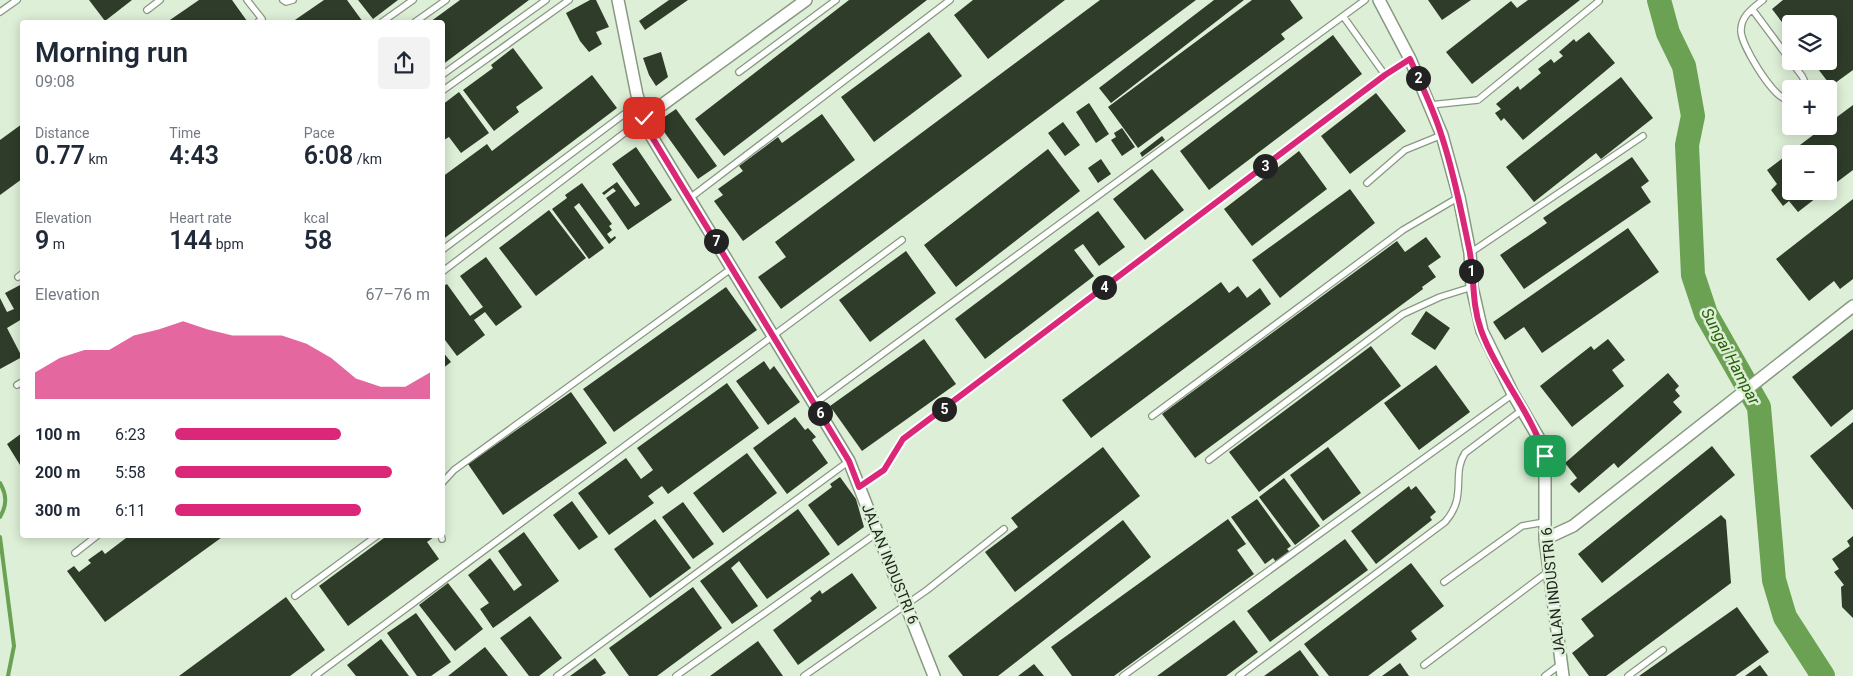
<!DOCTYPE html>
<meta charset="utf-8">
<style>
:root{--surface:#fff;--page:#f2f2f3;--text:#1f2937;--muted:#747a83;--accent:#db2777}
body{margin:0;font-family:Roboto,sans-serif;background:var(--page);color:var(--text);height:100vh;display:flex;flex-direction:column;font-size:19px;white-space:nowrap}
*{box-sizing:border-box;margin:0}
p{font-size:16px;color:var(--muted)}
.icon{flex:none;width:28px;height:28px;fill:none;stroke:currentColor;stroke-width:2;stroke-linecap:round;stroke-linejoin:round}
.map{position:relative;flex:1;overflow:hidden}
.sheet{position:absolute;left:20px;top:20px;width:425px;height:518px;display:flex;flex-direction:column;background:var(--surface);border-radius:5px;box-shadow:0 2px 12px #0003}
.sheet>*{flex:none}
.fabs{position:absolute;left:1782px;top:15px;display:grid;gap:10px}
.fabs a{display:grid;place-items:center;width:55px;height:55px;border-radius:5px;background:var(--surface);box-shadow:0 2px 12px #0003;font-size:25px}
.pin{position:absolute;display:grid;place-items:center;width:42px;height:42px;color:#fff;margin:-21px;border-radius:10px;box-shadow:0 2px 8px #0006}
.km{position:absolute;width:25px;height:25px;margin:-12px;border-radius:50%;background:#222;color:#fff;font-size:14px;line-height:25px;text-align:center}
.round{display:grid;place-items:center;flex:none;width:52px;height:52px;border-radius:5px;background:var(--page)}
.overview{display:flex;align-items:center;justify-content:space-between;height:85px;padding:0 15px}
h1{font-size:28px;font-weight:600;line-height:38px}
.stats{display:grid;grid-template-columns:repeat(3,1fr);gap:8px;height:85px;padding:5px 15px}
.stats div{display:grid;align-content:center}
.stats b{font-size:25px;font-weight:600}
.stats small{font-size:14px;font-weight:400}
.stats p{font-size:14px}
.chart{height:140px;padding:10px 15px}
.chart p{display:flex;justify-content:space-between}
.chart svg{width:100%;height:90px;margin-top:5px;fill:var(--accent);opacity:.7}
ul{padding:0 15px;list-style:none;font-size:16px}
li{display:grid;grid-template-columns:80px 60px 1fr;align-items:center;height:38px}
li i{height:12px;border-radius:6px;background:var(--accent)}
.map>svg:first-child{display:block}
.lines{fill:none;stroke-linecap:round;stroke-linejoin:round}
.stream{stroke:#6aa152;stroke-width:4}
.river{stroke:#6aa152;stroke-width:24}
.building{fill:#2e3c29}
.service-casing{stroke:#889982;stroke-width:8}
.minor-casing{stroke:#889982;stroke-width:14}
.service{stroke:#fff;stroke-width:5.5}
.minor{stroke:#fff;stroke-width:11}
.route-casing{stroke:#fff;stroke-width:10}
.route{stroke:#db2777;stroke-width:6}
.labels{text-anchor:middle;stroke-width:5;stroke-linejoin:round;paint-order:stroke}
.street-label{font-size:15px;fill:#1e241b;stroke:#ddefd6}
.water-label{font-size:16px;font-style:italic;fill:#2a5e09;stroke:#ddefd6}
</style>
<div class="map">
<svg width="1853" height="676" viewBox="0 0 1853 676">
<rect width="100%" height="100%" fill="#ddefd6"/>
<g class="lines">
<path class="stream" d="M0,483C7,495 7,505 0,517
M0,537L14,646L8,676"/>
<path class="river" d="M1659,0L1668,33L1684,66L1693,116L1687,145L1693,275L1706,314L1759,407L1774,580L1785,617L1823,676"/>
</g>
<path class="building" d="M89,0H132L105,21Z
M199,0H232L247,21L167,22Z
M324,0H347L363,22H292Z
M358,0H398L373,19Z
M460,0H529L442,65V22H430Z
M590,0H596L609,27L596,32L602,44L589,52L580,41L566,13Z
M669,0H688L645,30L639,21Z
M849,0H927L724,156L695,119Z
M973,0H1065L988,59L954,15Z
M1100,0H1196L781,309L758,277L786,257L775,242Z
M1214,0H1244L1111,103L1099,88Z
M1252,0H1290L1303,18L1281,34L1285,39L1138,148L1108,107Z
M1428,0H1471L1442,20Z
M1528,0H1580L1472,84L1446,52L1511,1L1517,8Z
M1783,0H1853V70L1831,86L1812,61H1829V24H1791V34L1772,9Z
M929,32L962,76L874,142L841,97Z
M1589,32L1615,63L1523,140L1504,118L1501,121L1495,113L1501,109L1496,104L1518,86L1520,90L1541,73L1538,69L1551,59L1554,63L1563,56L1559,52L1574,39L1576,42Z
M1333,35L1362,74L1209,190L1180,151Z
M513,48L543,88L516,107L519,112L494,131L463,90L493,68L491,65Z
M661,52L668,77L656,86L649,75L643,58Z
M592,75L617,108L442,240V177L487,144L492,151Z
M1621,77L1653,118L1601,159L1596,153L1534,202L1506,167Z
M459,92L489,133L461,153L449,137L442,141V105Z
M1376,93L1406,131L1350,174L1321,136Z
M1089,103L1109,134L1096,143L1076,112Z
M1853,105V170L1829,188V154H1791V191H1825L1798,212L1789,201L1783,206L1771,190L1777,184L1767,170L1825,126H1829V123Z
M676,109L717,166L698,179L657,122Z
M822,114L855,160L743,241L714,201L723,195L718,189L743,171L739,166L778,137L782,143Z
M1063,122L1080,145L1065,156L1048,133Z
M22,124V179L0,195V140Z
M1122,128L1135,147L1122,156L1111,140L1116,137L1114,133Z
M1162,136L1165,140L1142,157L1140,153Z
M636,147L672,200L628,230L606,198L616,191L613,188L604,195L602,193L617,182L635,207L640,204L612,164Z
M1048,149L1080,191L956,287L924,245Z
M1299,151L1327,189L1252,246L1224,209Z
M1632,157L1649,181L1641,187L1651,202L1524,289L1500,255L1547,223L1543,218Z
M1101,159L1111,174L1098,183L1088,168Z
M1152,169L1184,210L1145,240L1113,199Z
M582,183L612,224L609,226L612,230L607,234L611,239L615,236L616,238L609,244L579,203L574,207L604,248L589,259L552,209L567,198L565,195Z
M1350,189L1375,223L1280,298L1252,260Z
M1853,199V279L1840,289L1834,281L1809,301L1776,259Z
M549,210L586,258L536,296L499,248Z
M1098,211L1125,247L1099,266L1083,244L1074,250L1094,276L985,359L955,319Z
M1628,228L1659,272L1542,353L1524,327L1505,340L1493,322Z
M1426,237L1441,257L1428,266L1436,277L1422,287L1423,289L1195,458L1162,414L1397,241L1405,252Z
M906,251L936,293L870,342L839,300Z
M486,257L522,307L496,326L485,312L474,320L485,335L457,356L442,336V287L447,284L470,316L483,307L460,276Z
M1221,282L1229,293L1238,286L1247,298L1260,288L1271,304L1091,438L1062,400Z
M22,284V319L7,328L22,357L0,369V298L7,312L14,309L5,293Z
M726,287L757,330L614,432L583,389Z
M1426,311L1450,328L1435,350L1411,334Z
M1853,329V409L1831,427L1792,377Z
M924,339L956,384L862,451L830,406Z
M1608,339L1625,360L1612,370L1624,386L1572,427L1540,386L1591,346L1594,350Z
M1371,346L1401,386L1259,492L1229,452Z
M442,351L451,362L442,369Z
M764,361L770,370L774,366L800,402L768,425L736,381Z
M1436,365L1470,412L1419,450L1384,403Z
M1668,373L1679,386L1675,390L1680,396L1673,402L1682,412L1618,468L1614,463L1579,493L1570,484L1577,478L1565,463Z
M727,383L759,428L668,494L662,486L648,496L654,503L609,535L578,493L626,458L641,479L653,470L637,448Z
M571,392L607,443L503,515L468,464Z
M795,417L805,430L808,428L816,437L812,440L828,463L787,494L753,448Z
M1853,422V510L1810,456Z
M22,433V464L20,465L7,444Z
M1712,446L1735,475L1602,583L1578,554Z
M1103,447L1140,496L1015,592L985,552L1018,527L1011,518Z
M1328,447L1361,493L1323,521L1290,475Z
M747,453L777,493L723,533L693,493Z
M840,477L856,499L864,527L838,546L808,505L832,487L830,484Z
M1284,478L1320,526L1295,545L1259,497Z
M1409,486L1411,490L1416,486L1436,512L1430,517L1432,520L1376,564L1351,531Z
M1257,499L1291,546L1287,549L1290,552L1276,562L1273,558L1265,564L1231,517Z
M572,501L598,537L579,550L553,515Z
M683,502L714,544L693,559L662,517Z
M798,509L830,554L767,599L739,561L731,568L758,606L732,624L700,581Z
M1721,515L1726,520L1731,583L1606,676H1589L1572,653L1594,636L1581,619Z
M655,519L691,568L650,598L614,549Z
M1228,519L1246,544L1237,550L1254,574L1114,676H1072L1051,647Z
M1123,520L1151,557L998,676H963L948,656Z
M524,532L559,581L493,628L480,609L489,603L468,575L490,558L514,591L522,585L498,551Z
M130,535H225L105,622L67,571L74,566L79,572L91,563L88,560L102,550L105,554Z
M388,535H432L434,537L427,542L439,559L348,626L319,586Z
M1853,536V618L1842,607L1841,587L1844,585L1834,572L1839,569L1832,559L1850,546L1847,541Z
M1345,539L1368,570L1270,642L1247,611Z
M1411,563L1444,606L1411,631L1417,639L1368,676H1329L1304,644Z
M852,573L877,608L798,665L773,630L812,601L810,598L820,590L822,594Z
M448,583L483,629L455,651L419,605Z
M693,587L722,628L657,676H629L609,648Z
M286,597L325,650L290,676H179Z
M1737,607L1769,652L1735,676H1639Z
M416,613L451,662L431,676H417L387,633Z
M530,616L562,658L539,676H529L500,638Z
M1234,620L1258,652L1226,676H1157Z
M381,639L409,676H356L347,665Z
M758,641L783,676H710Z
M485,647L508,676H448Z
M1300,650L1319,676H1264Z
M595,658L606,673L601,676H570Z
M1400,663L1409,676H1382Z
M1034,664L1044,676H1018Z
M1760,665L1768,676H1745Z"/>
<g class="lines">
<g class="service-casing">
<path id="service" d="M247,0L262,19L258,22
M283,0L286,2L293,0
M1763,0C1753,8 1741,16 1741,30C1740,44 1773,97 1786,99L1791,97
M1752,9L1802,76L1804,80L1801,89
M147,10L160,0
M0,12L17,0
M1343,16L1385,75
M382,22L413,0
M415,22L446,0
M739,72L836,0
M442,75L546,0
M442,91L569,0
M1430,105L1478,100L1599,1
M1367,183L1405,150L1442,135
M690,198L950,0
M442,250L639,103
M1470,253L1643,136
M442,272L644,118
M18,277L22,274
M17,385L22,382
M814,404L1365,0
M1152,416L1403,230L1459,197
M1209,460L1403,314L1440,297L1472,287
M442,483L454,470L732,268
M859,487L884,470L903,439L1385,75L1410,59
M441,535L442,539
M75,553L98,535
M1444,582L1522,526L1545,522
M295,596L378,535
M1424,665L1549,571
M315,676L902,240
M557,676L849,461
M676,676L877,533
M804,676L927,590L1004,529
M1123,676L1513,394
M1239,676L1445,522C1468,496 1451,475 1465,453L1522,410
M1545,676L1561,664
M1628,676L1663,650"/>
</g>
<g class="minor-casing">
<path id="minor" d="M618,0L637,95L652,137L849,461L934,676
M1379,0L1410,59L1442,135L1459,197L1470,253L1472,287L1482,331L1513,394L1541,442L1545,456V539L1563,676
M644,118L806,0
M1545,539L1573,526L1853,306"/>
</g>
<use href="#service" class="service"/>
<use href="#minor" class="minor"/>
</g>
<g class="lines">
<g class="route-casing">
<path id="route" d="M644,118L652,137L849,461L859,487L884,470L903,439L1385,75L1410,59C1421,84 1434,110 1442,137C1454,173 1461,210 1469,248C1475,276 1471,302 1481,330C1497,374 1531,412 1545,456"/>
</g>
<use href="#route" class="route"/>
</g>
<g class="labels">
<g class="street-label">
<text transform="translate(890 564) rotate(68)" y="5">JALAN INDUSTRI 6</text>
<text transform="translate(1553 591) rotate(-96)" y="5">JALAN INDUSTRI 6</text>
</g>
<g class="water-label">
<text transform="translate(1731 356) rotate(62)" y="6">Sungai Hampar</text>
</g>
</g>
</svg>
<div class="fabs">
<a><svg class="icon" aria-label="layers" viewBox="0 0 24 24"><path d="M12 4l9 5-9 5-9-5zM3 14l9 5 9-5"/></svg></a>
<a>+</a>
<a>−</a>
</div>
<div class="pin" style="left:1545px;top:456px;background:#1e9e55"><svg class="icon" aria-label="arrive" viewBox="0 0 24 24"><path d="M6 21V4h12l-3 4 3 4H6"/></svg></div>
<div class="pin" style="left:644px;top:118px;background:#d93025"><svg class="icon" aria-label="check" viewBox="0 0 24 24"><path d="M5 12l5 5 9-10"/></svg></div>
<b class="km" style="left:1471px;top:271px">1</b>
<b class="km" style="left:1418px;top:78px">2</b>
<b class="km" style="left:1265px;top:166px">3</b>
<b class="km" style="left:1104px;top:287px">4</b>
<b class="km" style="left:944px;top:409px">5</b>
<b class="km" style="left:820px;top:413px">6</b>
<b class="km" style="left:716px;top:241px">7</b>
<section class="sheet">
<div class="overview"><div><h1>Morning run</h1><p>09:08</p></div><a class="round"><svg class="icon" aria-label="share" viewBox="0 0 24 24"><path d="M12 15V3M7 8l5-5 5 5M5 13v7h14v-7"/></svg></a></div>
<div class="stats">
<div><p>Distance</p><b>0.77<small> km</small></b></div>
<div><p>Time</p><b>4:43</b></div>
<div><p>Pace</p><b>6:08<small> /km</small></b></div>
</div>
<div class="stats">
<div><p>Elevation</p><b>9<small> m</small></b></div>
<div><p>Heart rate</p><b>144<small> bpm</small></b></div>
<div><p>kcal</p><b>58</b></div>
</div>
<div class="chart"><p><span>Elevation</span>67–76 m</p>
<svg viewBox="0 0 160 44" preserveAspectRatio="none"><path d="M0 44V31L10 24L20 20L30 20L40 13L50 10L60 6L70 10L80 13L90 13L100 13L110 17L120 24L130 34L140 38L150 38L160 31V44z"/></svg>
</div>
<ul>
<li><b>100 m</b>6:23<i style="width:65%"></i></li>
<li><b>200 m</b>5:58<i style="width:85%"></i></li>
<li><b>300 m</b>6:11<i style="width:73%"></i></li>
</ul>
</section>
</div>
